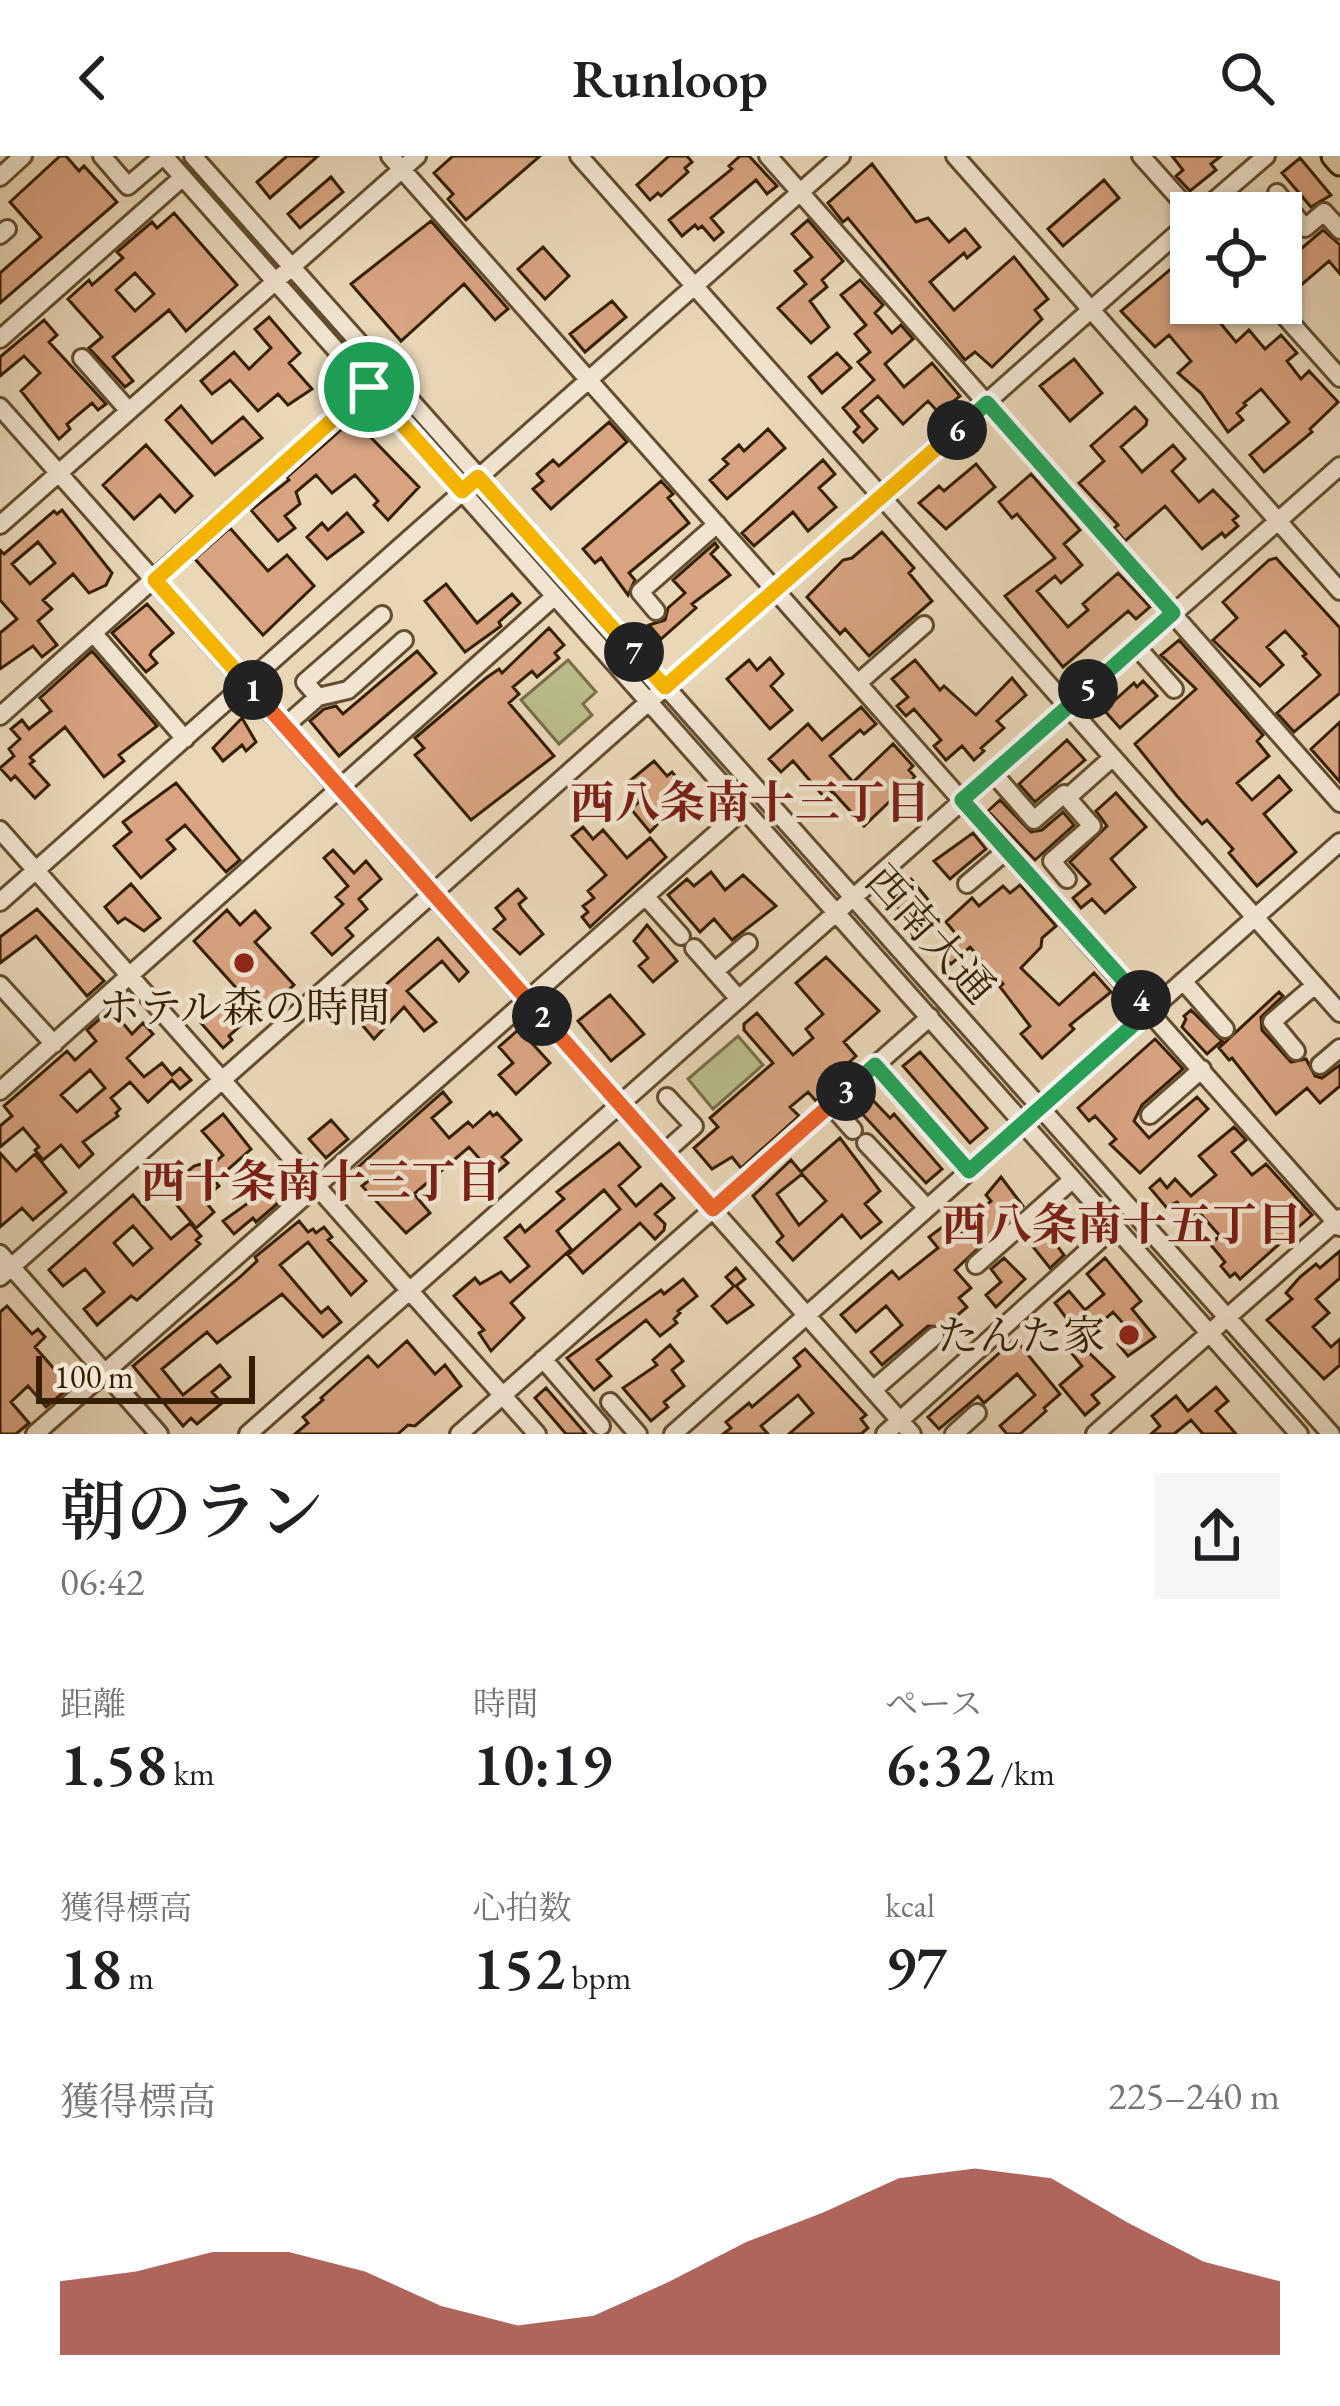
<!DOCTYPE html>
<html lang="ja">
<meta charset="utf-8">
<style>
:root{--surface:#fff;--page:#f6f6f6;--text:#202124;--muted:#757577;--accent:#8f2418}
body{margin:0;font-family:"EB Garamond","Noto Serif JP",serif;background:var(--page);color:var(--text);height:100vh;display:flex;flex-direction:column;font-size:45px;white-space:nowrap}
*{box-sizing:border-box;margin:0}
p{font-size:39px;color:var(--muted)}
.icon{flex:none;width:66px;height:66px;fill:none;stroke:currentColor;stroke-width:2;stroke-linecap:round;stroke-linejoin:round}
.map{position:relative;height:1278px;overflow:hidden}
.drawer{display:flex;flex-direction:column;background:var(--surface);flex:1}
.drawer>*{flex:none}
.controls{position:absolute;left:1170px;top:36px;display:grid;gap:24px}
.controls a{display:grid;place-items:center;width:132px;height:132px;border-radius:0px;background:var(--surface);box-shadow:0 3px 9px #0004;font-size:60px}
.scale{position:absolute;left:36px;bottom:30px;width:219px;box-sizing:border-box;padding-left:12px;border:6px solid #351f00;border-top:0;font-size:33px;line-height:42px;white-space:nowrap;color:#351f00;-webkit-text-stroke:9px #f1e5d1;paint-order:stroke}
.pin{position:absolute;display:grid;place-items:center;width:102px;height:102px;color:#fff;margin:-51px;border:6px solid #fff;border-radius:50%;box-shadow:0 3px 12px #0007}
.km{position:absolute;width:60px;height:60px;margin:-30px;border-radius:50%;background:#222;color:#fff;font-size:33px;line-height:60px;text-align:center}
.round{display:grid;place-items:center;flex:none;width:126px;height:126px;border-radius:0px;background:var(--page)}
.headline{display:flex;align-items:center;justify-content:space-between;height:204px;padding:0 60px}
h1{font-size:66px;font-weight:600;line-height:90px}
.metrics{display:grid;grid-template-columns:repeat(3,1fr);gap:18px;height:204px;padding:12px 60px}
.metrics div{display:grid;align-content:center}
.metrics b{font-size:60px;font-weight:600}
.metrics small{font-size:33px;font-weight:400}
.metrics p{font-size:33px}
.chart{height:336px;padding:24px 60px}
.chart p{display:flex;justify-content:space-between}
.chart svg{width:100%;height:216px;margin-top:12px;fill:var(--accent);opacity:.7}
header{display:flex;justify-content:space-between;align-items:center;height:156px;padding:0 60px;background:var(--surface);font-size:54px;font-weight:600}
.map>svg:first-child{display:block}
.pitch{fill:#babd8c;stroke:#786e46;stroke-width:3}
.building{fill:#d8a381;stroke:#351f00;stroke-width:3;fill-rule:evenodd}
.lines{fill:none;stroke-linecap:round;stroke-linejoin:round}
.minor-casing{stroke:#624d2e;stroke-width:22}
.major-casing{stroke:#351f00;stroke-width:27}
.minor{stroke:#f1e5d1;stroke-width:16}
.major{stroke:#e9d7b8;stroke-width:21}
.split-1-casing{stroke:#fff;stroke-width:24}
.split-2-casing{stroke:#fff;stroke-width:24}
.split-3-casing{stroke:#fff;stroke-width:24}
.split-4-casing{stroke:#fff;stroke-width:24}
.split-5-casing{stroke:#fff;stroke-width:24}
.split-6-casing{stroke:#fff;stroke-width:24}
.split-7-casing{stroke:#fff;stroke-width:24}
.split-8-casing{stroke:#fff;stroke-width:24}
.split-1{stroke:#f5b400;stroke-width:15}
.split-2{stroke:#f0652b;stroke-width:15}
.split-3{stroke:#f0652b;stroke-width:15}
.split-4{stroke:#22a559;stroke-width:15}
.split-5{stroke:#22a559;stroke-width:15}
.split-6{stroke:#22a559;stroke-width:15}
.split-7{stroke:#f5b400;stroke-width:15}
.split-8{stroke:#f5b400;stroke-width:15}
.poi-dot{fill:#8f2418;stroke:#f1e5d1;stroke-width:4.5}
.labels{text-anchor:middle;stroke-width:9;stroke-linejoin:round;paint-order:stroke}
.street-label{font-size:42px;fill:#351f00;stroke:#f1e5d1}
.poi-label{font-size:42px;fill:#351f00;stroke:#f1e5d1}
.neighbourhood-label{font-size:45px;font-weight:bold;fill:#7a1f14;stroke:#f1e5d1}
</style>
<header><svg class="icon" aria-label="back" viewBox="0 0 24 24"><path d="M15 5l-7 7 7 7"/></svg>Runloop<svg class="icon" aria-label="search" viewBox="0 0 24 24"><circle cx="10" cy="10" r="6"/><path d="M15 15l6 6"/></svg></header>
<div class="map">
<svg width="1340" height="1278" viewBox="0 0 1340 1278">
<rect width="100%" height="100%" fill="#e9d7b8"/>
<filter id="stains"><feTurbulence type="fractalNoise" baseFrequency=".00167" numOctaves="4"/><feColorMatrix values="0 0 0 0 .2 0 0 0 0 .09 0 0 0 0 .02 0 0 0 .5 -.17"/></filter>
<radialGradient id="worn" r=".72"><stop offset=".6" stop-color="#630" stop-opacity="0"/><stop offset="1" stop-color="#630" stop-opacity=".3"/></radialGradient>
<path class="pitch" d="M568,504L596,536L583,548L592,559L559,588L521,544Z
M738,880L763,909L713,953L688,923Z"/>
<path class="building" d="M60,0H66L79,15L84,10L117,46L0,147V117L41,81L10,46Z
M287,0H318L270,42L257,26Z
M453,0H540L466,64L448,43L453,38L434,17Z
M669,0H687L692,6L685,12L688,16L661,40L658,37L650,44L637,29Z
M740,0H749L777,30L767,38L756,24L711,62L723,76L714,84L702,70L698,73L695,69L682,80L669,64L732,13L729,10Z
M1172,0H1221L1211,8L1216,14L1190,35L1176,20L1183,14Z
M1300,2L1331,39L1311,51L1282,17Z
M872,8L916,66L928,62L949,86L965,73L980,91L967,102L964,97L930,126L954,154L1014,101L1048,143L1035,154L1042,163L992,211L975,196L965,204L848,62L843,66L828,47Z
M331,21L343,36L300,72L288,58Z
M1104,24L1119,42L1063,90L1048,73Z
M174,57L237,129L186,175L169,154L113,201L133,225L125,231L89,192L102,181L68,143L89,124L92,129L123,102L117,96L152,66L157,72ZM135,117L154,138L135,155L116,134Z
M808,64L843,105L822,124L827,131L810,145L829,171L811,187L778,152L806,128L795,115L812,101L792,78Z
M431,65L508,153L495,164L464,128L401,185L351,128Z
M1323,74L1340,89V118L1329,105L1286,142L1281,137V110Z
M543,91L569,120L545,143L518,113Z
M1191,96V125L1176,137L1195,159L1208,147H1235L1217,163L1236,186L1249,174L1265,193L1281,179L1297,197L1287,205L1301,223L1309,215L1338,246L1310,273L1312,276L1264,316L1250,299L1289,266L1261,233L1244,247L1246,249L1237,257L1243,264L1228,276L1201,237L1178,217L1191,205L1169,179L1155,191L1121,155Z
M860,124L883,149L875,157L892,177L901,169L913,183L885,208L904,231L932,207L960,240L939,257L928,245L903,268L878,240L861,255L877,273L863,286L854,276L859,271L843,252L874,224L858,206L870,196L855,178L866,169L841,139Z
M612,145L626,161L585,196L570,178Z
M269,161L300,197L289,207L312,233L288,249L278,238L258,255L230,224L212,238L201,225L234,196L249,213L271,192L255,173Z
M44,164L57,179L49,186L106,248L98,254L92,247L67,268L70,273L59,283L21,235L40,217L24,200L0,220V201Z
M837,197L851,212L822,237L809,221Z
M1074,203L1102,237L1070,265L1040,230Z
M181,250L212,287L243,261L262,282L215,319L166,264Z
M1135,251L1147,264L1146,269L1121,291L1142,316L1173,289L1185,303L1172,315L1199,346L1213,334L1238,360L1233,364L1238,370L1225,381L1222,377L1202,393L1165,350L1125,385L1114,372L1118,369L1079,327L1104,305L1091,290Z
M353,263L419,331L388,364L374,349L378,345L355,319L332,337L316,319L296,336L300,348L285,360L295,372L278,385L251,354L289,324L287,321Z
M609,266L627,286L551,353L533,333L543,325L537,318L553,304L559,310Z
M768,273L785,292L727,343L710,324L728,308L723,303L739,289L744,295Z
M146,289L192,340L175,356L160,339L134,363L103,329Z
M823,304L835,318L819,332L836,351L808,375L793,356L754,390L742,377Z
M976,308L995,331L946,373L919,347L939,330L944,335Z
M1031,318L1080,374L1064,388L1082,409L1061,427L1055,420L1037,435L1068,471L1088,454L1083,448L1118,417L1150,451L1136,463L1128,455L1063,511L1005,440L1055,402L1017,358L1012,362L999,346Z
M661,325L673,338L668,342L689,367L629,417L635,424L628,439L601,402L595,407L583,393Z
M62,354L112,417L106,429L89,437L73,418L43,444L52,453L38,465L57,489L42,501L33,490L0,513V477L17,463L0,444V394L4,398L54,355L57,358ZM38,386L55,407L30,428L12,408Z
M347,357L363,376L327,403L307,381L322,367L328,374Z
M230,372L268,415L287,399L314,430L263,479L195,403Z
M882,376L914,412L909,417L932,445L869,500L845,473L840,478L807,441L843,404L852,402Z
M715,387L718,391L711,398L730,419L692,448L696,452L661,483L649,469L665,464L668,452L685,437L673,424Z
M1276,402L1340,472V537L1294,576L1277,557L1320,519L1303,500L1306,498L1285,475L1267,491L1283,509L1260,530L1213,484L1237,462L1223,446L1269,404Z
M446,428L477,467L512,438L520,447L499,466L501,470L465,496L425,445Z
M147,448L173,477L152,495L150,499L157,507L146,516L112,477Z
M549,472L564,489L555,497L559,502L537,521L532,515L513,531L519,538L509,547L554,600L471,664L415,599L424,592L415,582L486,522L499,513L502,517Z
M1179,484L1263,579L1257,585L1269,600L1237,627L1252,644L1279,620L1291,634L1264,658L1296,696L1257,730L1229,697L1233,693L1207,664L1202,668L1177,640L1135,588L1196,533L1161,499Z
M92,495L157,570L119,599L124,605L104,621L65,571L30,601L34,605L30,608L49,629L35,642L15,620L11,624L0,612L14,600L9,593L20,583L11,573L22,564L29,573L51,555L40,542Z
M417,495L436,517L339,600L310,565L324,553L336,550L343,558Z
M770,502L783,518L771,530L792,554L770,573L727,523L749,504L757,514Z
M915,504L940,534L944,530L976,559L1012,522L1026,539L997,565L1004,572L981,592L984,595L974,604L962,590L946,604L934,590L941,584L914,553L906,560L897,550L908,541L892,523Z
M1143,525L1157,540L1120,572L1104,554L1134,527L1137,531Z
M861,551L876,568L864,578L860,574L830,600L853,626L893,588L913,610L909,614L915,621L864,670L832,635L825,642L793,605L781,616L769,603L808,568L822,584Z
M242,562L256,586L246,595L242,589L223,605L213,592Z
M1340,566V626L1311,593Z
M1067,584L1085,604L1035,646L1019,628Z
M654,605L667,620L672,616L683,629L672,638L679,646L650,676L631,653L640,645L626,628Z
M176,627L240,704L226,716L185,669L167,684L175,693L141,722L114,690L131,676L123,666Z
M1116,637L1146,671L1111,703L1135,731L1105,757L1092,743L1081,752L1073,742L1090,728L1070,706L1107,670L1096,655Z
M1000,644L1031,676L1042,674L1063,656L1074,669L1035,704L988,655Z
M583,671L593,683L603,674L627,702L650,682L666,701L590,771L582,761L588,756L583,750L594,742L588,735L606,719L572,680Z
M973,677L986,693L950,723L934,705Z
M333,694L354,717L366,705L381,723L359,743L367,753L346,772L353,780L332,799L312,777L343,748L336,741L348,730L324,702Z
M711,716L725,734L743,719L776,750L732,784L714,763L700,776L668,739L687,723L694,730Z
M911,723L930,746L908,764L894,747L893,738Z
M131,728L160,762L144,775L125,762L118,767L105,751Z
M1020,729L1056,770L1042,782L1041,791L1021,812L1059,849L1094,817L1111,836L1070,869L1074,873L1042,902L1021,878L1030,870L1000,831L1003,828L970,791L951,808L942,799L960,783L946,766L972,742L979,750L1003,730L1010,737Z
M518,733L526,742L519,748L521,752L543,778L520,798L494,773L505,763L496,752Z
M37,753L104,825L87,840L36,780L0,807V781Z
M227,754L240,769L255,755L270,772L255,786L294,829L261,859L257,855L229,880L232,884L223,892L201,867L239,835L194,785Z
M647,769L677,805L653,826L639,810L648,802L634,785Z
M438,782L468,816L459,825L442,805L407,835L436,866L424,875L404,851L374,883L353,858Z
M826,801L879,855L844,886L856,900L845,910L849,915L816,945L808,936L790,951L799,960L741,1012L732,1001L712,1013L694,992L718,971L710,962L773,907L744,874V868L757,857L793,899L813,882L806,873L823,858L796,827Z
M1279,836L1283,840L1261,861L1262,874L1291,906L1306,903L1315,920L1322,922L1340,909V930L1320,947L1307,932L1276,958L1232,902L1229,904L1219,892Z
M610,839L644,878L611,905L578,865Z
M111,853L132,878L143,867L153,878L127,902L144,921L162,907L172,919L180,912L191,924L180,933L172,924L148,946L130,926L111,942L120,953L116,957L118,960L83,986L93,998L79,1011L61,989L43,1004L35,994L39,991L23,972L0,991V970L12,960L4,950L67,895L75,904L96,885L87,874ZM90,914L105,932L77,956L61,939Z
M1191,854L1222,885L1207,898L1182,871L1186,863L1184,860Z
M519,873L550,907L516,938L499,919L513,907L499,891Z
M1155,883L1183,913L1142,949L1134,965L1149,982L1197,941L1208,953L1140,1017L1110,988L1116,983L1095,960L1089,965L1078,952Z
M920,896L987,972L970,987L903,910Z
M443,936L451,946L432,962L449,982L468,966L473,971L490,956L493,960L497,957L521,984L502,1001L508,1007L494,1019L469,991L414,1038L430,1057L406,1077L362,1030L367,1026L356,1013Z
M867,938L890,962L894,958L942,1013L926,1027L854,949Z
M223,958L251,993L215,1025L219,1030L203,1043L214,1056L196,1072L165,1035L194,1010L201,1008L206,1014L223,999L202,975Z
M331,964L348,983L326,1002L309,983Z
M1234,971L1246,984L1232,996L1252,1019L1266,1008L1312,1059L1240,1123L1235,1117L1230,1121L1221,1110L1225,1106L1210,1088L1220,1080L1198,1055L1190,1062L1177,1046L1166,1051L1150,1032L1160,1023L1167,1032L1175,1023L1191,1040L1216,1019L1199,1000Z
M840,982L880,1035L865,1048L881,1066L861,1082L842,1059L793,1104L777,1086L783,1080L753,1040L791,1004L801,1016ZM802,1018L826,1045L799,1069L777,1038Z
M619,987L640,1011L619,1030L636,1050L661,1028L674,1042L655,1058L665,1068L664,1074L655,1083L640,1067L583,1117L568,1099L620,1053L604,1034L557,1075L571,1093L511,1147L524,1162L491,1195L479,1177L484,1174L454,1140L475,1122L480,1128L501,1116L510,1126L529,1110L505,1082L520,1069L525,1076L564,1043L557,1036Z
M0,997L16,1015L35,998L66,1036L33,1064L22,1052L0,1071Z
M1001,1021L1023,1050L955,1114L971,1132L959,1142L967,1151L944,1171L928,1170L882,1209L871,1196L902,1169L886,1150L856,1176L841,1159L892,1115L899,1123L938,1092L929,1081L945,1069L956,1082L981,1059L978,1056L991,1045L986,1039Z
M273,1029L284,1042L256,1066L253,1062L234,1078L223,1065Z
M133,1039L171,1083L190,1067L201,1080L196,1084L200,1088L137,1144L131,1140L97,1169L84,1153L104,1136L85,1113L63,1130L49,1114ZM133,1070L152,1092L133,1109L114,1087Z
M1056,1056L1071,1073L1055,1087L1064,1099L1050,1112L1026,1082Z
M299,1065L308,1076L313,1073L316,1077L324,1071L332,1081L328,1084L366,1125L351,1139L308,1086L280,1109L321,1157L328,1151L341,1166L323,1181L282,1138L217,1187L207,1176L162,1213L183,1239L220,1209L230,1221L212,1236L222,1247L197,1268L191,1262L183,1270L133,1210L240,1121L257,1105L255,1101Z
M1340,1095V1122L1316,1143L1329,1157L1313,1171L1331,1191L1340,1183V1209L1324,1223L1267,1164L1292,1143L1286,1137L1300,1121L1316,1108L1320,1112Z
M1004,1102L1025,1123L996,1151L986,1139L1001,1126L991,1113Z
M1105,1102L1141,1145L1132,1153L1155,1181L1128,1200L1118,1188L1132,1177L1113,1156L1082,1183L1055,1147L1069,1135L1085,1154L1104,1138L1087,1118Z
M736,1112L745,1123L736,1130L753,1149L727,1167L712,1150L734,1130L726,1121Z
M683,1123L697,1140L678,1155L680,1157L674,1163L677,1167L660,1180L646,1164L597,1204L611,1220L594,1234L567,1202L661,1134L664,1138Z
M7,1150L32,1178L38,1173L45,1181L35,1191L70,1231L46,1251L28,1230L11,1246L29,1267L16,1278H0V1156Z
M1015,1183L1060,1238L1044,1252L1046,1255L1020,1278H1007L1000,1270L1035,1239L1017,1218L984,1247L978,1240L939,1273L928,1261Z
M407,1185L435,1218L445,1209L461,1230L415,1270L408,1269L398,1278H295L308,1267L303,1261L323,1244L321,1242L368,1200L378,1211Z
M1078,1186L1114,1221L1092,1239L1099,1247L1085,1259L1060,1229L1082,1210L1069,1194Z
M670,1189L683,1205L672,1214L684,1230L664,1246L668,1251L651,1265L623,1232L657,1209L653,1204Z
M805,1193L866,1259L861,1263L868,1272L861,1278H789L813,1257L798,1239L761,1270L768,1278H723L731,1272L726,1266L749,1247L752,1251L800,1210L794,1202Z
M1216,1231L1228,1245L1216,1255L1236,1278H1203L1191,1264L1174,1278H1151L1160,1270L1152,1260L1176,1240L1188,1255Z
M546,1232L586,1278H566L535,1242Z"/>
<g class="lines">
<g class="minor-casing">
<path id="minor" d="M102,0L128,30L163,0
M164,0L1299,1278
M193,0L1331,1278
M390,0L1340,1071
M579,0L1340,857
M768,0L1340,647
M955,0L1340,435
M1141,0L1192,57
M0,21L23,0
M1277,37L1305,72L1324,56L1340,74
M1200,57L1266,0
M0,79L7,73
M1273,147L1340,222
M0,183L183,21
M82,202L129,255
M0,251L912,1278
M0,369L417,0
M656,455L640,436L717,368
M94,478L185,583
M1136,490L1174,533
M858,527L924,469
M318,541L348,534L404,484
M0,560L369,231
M285,570L318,541L305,526L382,459
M993,617L1034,664L1064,638L1092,670L1052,705L1067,723
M1067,642L1113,601
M0,674L537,1278
M967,728L1007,694
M645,740L681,780
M0,746L841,0
M694,792L739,843
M715,815L748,787
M1183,825L1225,873
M0,829L54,888
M1296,895L1272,866L1315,829
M875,909L969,1015
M1320,909L1340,892
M0,935L555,440
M831,949L853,974
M1150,959L1202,913
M866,987L927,1052
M664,997L694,970L667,941
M0,1098L159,1278
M976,1109L1072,1024
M0,1121L1191,65
M543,1203L601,1270
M873,1234L935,1180
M610,1246L638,1278
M35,1278L744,653
M248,1278L1340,310
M459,1278L930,861
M673,1278L1340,686
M885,1278L1114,1071
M954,1278L977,1257
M1095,1278L1340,1062"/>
</g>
<g class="major-casing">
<path id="major" d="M1333,0L1340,8"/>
</g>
<use href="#minor" class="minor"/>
<use href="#major" class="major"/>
</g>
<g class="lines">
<g class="split-1-casing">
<path id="split-1" d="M253,534L155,424L369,231"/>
</g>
<g class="split-2-casing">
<path id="split-2" d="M253,534L542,860"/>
</g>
<g class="split-3-casing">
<path id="split-3" d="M542,860L713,1053L846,935"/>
</g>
<g class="split-4-casing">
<path id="split-4" d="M846,935L875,909L969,1015L1150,854L1141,844"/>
</g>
<g class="split-5-casing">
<path id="split-5" d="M1088,533L962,644L1141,844"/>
</g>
<g class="split-6-casing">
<path id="split-6" d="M957,274L987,247L1173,457L1088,533"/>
</g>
<g class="split-7-casing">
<path id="split-7" d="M634,496L665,531L957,274"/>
</g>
<g class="split-8-casing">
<path id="split-8" d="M369,231L462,335L478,321L634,496"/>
</g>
<use href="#split-1" class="split-1"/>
<use href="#split-2" class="split-2"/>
<use href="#split-3" class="split-3"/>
<use href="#split-4" class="split-4"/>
<use href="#split-5" class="split-5"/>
<use href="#split-6" class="split-6"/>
<use href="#split-7" class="split-7"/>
<use href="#split-8" class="split-8"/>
</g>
<g class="poi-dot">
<circle cx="244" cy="807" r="12"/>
<circle cx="1129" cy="1179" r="12"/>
</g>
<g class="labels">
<g class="street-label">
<text transform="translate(931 778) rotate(48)" y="15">西南大通</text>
</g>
<g class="poi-label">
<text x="244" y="866">ホテル森の時間</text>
<text x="1105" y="1194" text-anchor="end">たんた家</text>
</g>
<g class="neighbourhood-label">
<text x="750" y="662">西八条南十三丁目</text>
<text x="321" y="1041">西十条南十三丁目</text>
<text x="1122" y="1084">西八条南十五丁目</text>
</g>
</g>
<rect width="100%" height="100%" filter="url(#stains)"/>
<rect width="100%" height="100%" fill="url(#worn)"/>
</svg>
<div class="controls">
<a><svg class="icon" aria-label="locate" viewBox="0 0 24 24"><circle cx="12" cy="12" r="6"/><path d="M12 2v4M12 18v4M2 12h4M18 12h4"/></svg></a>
</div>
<div class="scale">100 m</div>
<div class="pin" style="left:369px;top:231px;background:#1e9e55"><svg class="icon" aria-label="arrive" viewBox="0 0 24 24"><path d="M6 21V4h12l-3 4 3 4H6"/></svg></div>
<b class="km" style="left:253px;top:534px">1</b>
<b class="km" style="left:542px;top:860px">2</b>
<b class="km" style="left:846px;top:935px">3</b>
<b class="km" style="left:1141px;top:844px">4</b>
<b class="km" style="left:1088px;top:533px">5</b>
<b class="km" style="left:957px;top:274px">6</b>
<b class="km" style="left:634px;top:496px">7</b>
</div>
<section class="drawer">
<div class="headline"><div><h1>朝のラン</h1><p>06:42</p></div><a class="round"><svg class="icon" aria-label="share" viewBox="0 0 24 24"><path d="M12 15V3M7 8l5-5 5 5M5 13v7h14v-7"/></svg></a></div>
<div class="metrics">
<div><p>距離</p><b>1.58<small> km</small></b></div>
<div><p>時間</p><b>10:19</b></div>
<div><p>ペース</p><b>6:32<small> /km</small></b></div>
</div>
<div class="metrics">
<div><p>獲得標高</p><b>18<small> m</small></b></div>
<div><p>心拍数</p><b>152<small> bpm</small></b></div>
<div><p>kcal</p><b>97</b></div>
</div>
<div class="chart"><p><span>獲得標高</span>225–240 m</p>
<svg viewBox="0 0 160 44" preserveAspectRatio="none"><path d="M0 44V29L10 27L20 23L30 23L40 27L50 34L60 38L70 36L80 29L90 21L100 15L110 8L120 6L130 8L140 17L150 25L160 29V44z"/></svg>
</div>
</section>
